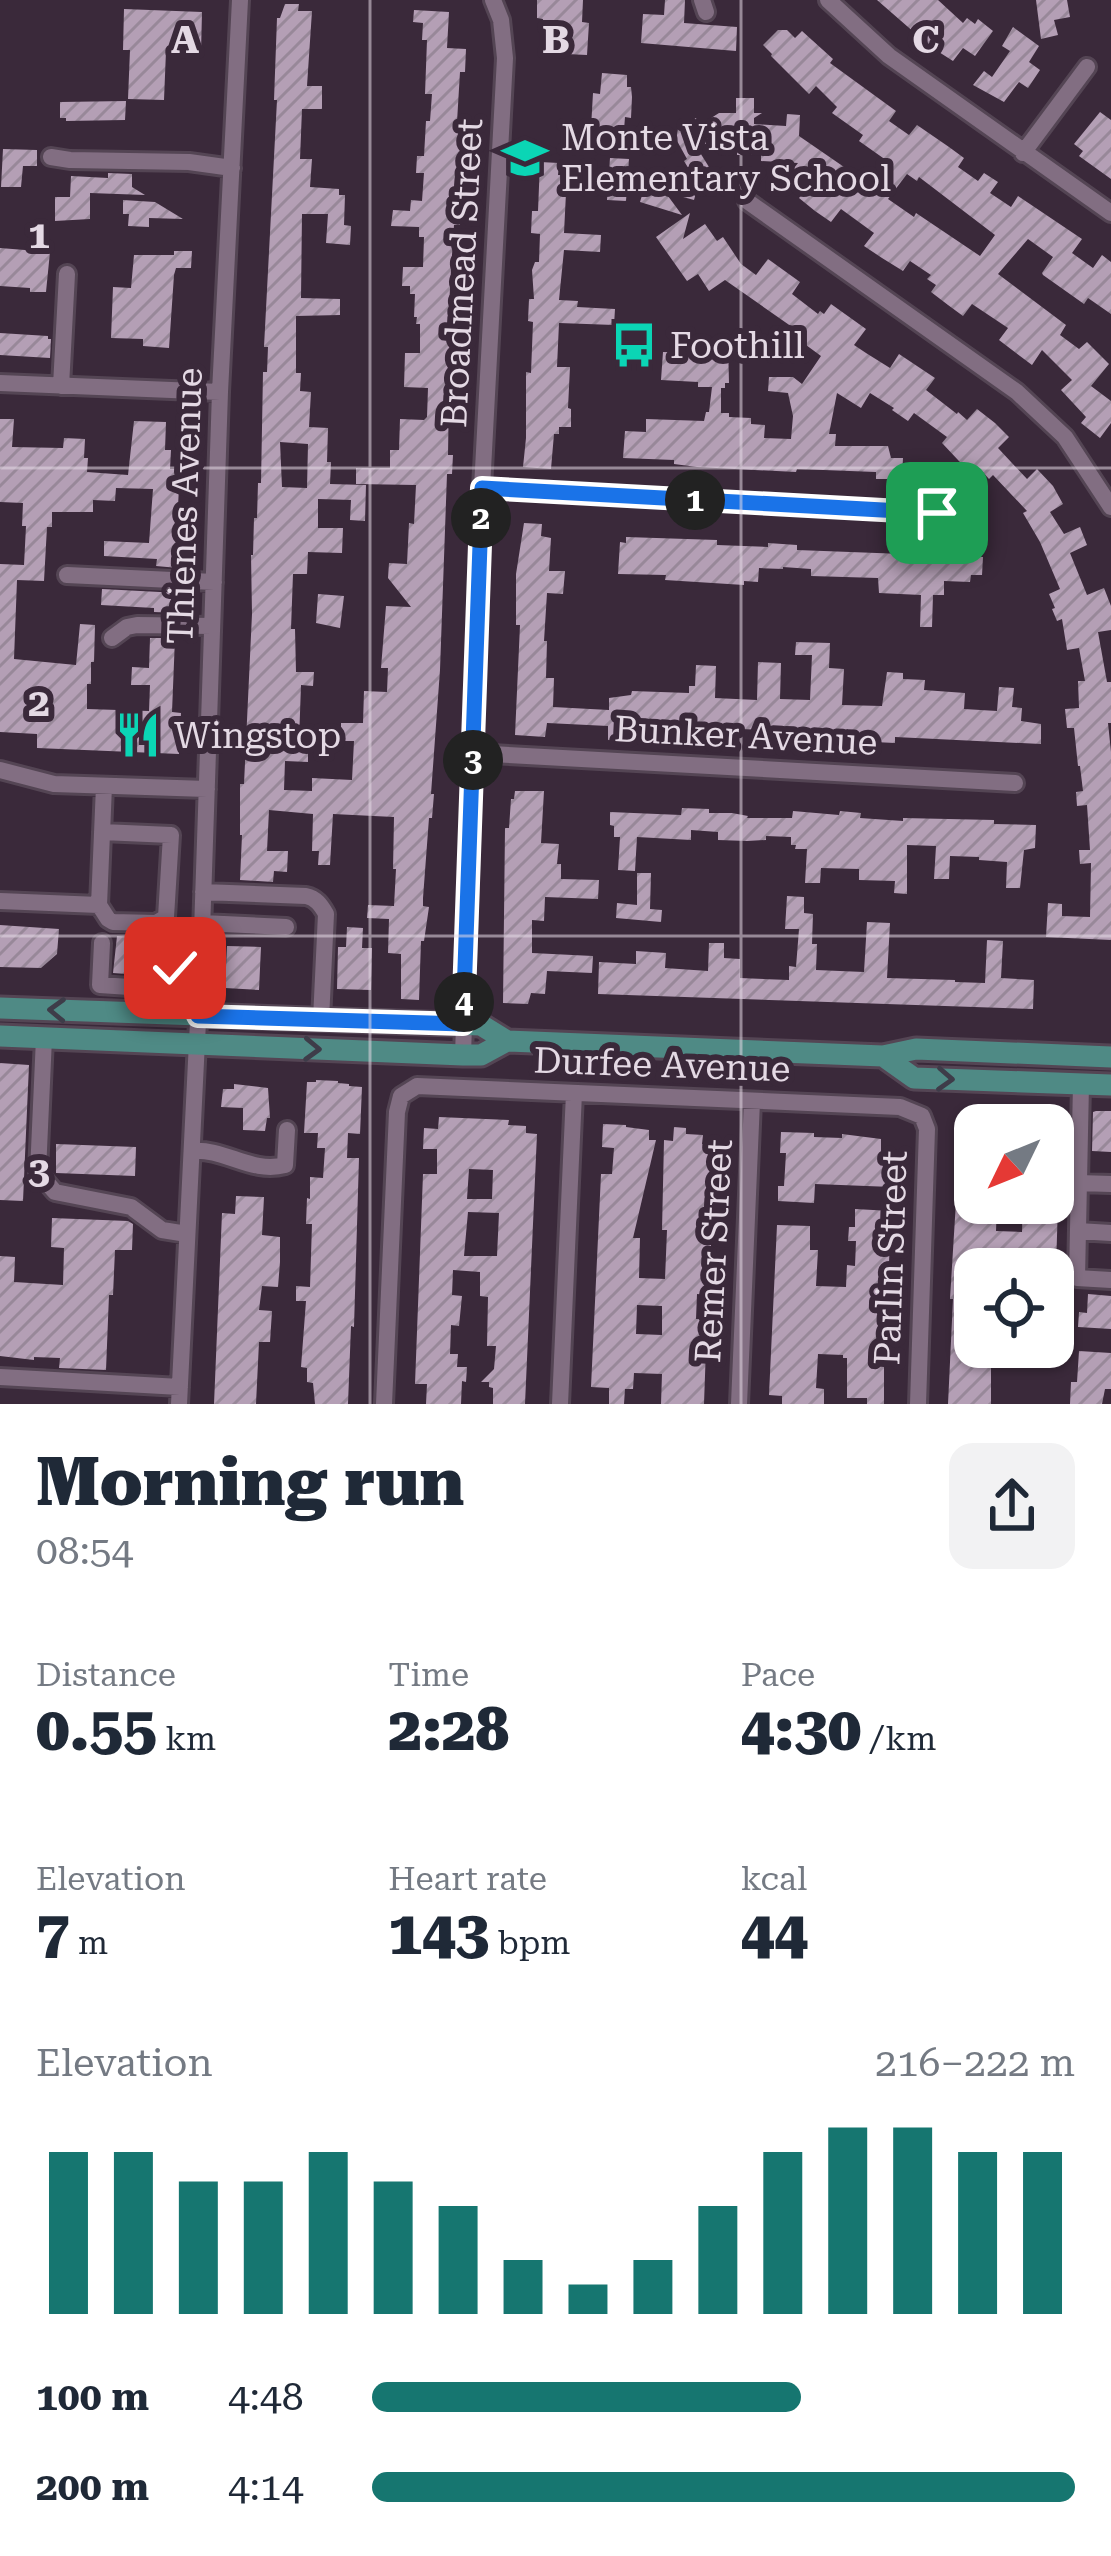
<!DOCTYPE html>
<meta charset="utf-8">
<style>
:root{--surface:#fff;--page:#f2f2f3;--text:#1f2937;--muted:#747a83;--accent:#167670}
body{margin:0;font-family:"Roboto Serif",serif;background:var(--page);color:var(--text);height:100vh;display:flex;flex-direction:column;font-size:45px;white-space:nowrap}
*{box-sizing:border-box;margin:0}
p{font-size:39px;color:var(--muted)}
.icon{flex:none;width:66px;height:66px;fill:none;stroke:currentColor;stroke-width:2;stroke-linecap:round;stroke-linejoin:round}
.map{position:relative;height:1404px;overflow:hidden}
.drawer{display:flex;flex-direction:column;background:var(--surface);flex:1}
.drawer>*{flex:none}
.needle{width:78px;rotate:227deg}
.fabs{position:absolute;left:954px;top:1104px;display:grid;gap:24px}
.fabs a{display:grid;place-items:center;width:120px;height:120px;border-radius:24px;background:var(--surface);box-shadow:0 3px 9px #0004;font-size:60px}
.pin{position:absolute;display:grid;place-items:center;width:102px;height:102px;color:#fff;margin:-51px;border-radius:24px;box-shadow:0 6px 18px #0006}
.km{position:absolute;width:60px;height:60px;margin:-30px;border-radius:50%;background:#222;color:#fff;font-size:33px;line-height:60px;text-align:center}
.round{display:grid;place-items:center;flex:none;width:126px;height:126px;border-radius:24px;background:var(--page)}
.overview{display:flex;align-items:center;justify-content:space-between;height:204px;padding:0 36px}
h1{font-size:66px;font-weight:800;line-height:90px}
.metrics{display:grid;grid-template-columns:repeat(3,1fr);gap:18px;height:204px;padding:12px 36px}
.metrics div{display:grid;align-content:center}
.metrics b{font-size:60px;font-weight:800}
.metrics small{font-size:33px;font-weight:400}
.metrics p{font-size:33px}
.chart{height:336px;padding:24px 36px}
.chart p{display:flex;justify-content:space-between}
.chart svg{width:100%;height:216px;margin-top:12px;stroke:var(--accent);stroke-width:6}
ul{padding:0 36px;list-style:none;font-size:39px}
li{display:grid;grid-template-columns:192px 144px 1fr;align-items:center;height:90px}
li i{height:30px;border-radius:15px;background:var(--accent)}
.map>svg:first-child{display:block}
.building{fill:url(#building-hatch);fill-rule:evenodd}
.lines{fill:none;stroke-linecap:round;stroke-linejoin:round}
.minor-casing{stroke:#544554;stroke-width:22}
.major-casing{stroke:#544554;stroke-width:27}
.minor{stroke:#826e82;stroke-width:16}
.major{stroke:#4f8a85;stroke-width:21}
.oneway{stroke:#3e3c49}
.route-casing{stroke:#fff;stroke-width:24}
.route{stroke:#1a73e8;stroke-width:15}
.grid{fill:none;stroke:#e4d9e4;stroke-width:3;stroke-opacity:0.55}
.labels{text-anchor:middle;stroke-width:12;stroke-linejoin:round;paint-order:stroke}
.poi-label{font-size:36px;fill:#e4d9e4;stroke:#3a293a;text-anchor:start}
.street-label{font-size:36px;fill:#e4d9e4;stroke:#3a293a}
.grid-label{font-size:39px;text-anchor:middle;font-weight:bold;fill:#e4d9e4;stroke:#3a293a;stroke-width:12;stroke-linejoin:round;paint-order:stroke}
</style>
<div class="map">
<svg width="1111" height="1404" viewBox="0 0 1111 1404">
<defs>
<pattern id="building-hatch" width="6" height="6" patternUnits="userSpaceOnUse" patternTransform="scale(3)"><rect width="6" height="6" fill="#b49fb5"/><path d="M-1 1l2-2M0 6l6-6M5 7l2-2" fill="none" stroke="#988899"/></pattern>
</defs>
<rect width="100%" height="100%" fill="#3a293a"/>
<path class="building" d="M537,0H583L582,22L589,23L587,55L566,54V48L541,46L543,19L537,18Z
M665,0H685L684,23L737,27L736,51L641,43L643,14L664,15Z
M877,0H938L963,23L967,18L975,24L978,19L993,31L975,56L963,48L953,61L931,47Z
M1036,0H1067L1070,17L1054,20L1058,35L1041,39Z
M285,4H299L298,11H312L307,86H322V109H302L300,159H312L310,187L339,189V195H345L344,225L351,226L350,245L326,243L328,214H302L301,298L340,299V315L296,316V373H301L300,391L311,392L309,427L328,428L327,462H331L330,484L366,485L365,521L350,520L351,500L318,499V528H343L342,553L308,552L307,574H293L291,629H295L296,672H314L313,686L301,685L299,741L308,742V762L285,761L284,790L312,791V778L352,780L354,741H341V723H363L364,691L387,692L388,668H381L386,606L411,607L388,578L389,563L407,564L409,523L414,524L416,485L356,484V468H390V450H399L400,419L424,420L427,417L428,388L404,387L405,353H420V324H416L417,317H414L415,294H410V286H402L403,267H423L424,237H419V227L391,226L393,210L410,211L411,200L422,201L424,173H416L417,156H424L426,121H430L432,94H425L427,40H422L423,23L413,22L414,10L449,12L447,48L466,49L465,72H460L457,122L462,123L461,145L459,178H455L453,203H461L460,225H454L451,270L449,307H454L453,329H450L448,455H453L452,474H447L440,670L431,794H434L432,818H429L423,898V906L429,907L424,941H421L419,1000L401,999V954L388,953L389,919L367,918L368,905L394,906L396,869H393L394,817L333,814L330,865H318L319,851H312L313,814L269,810L267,851H288L287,872L274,871L273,882L240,880L242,835H240V784H244L252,614L251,555H253L254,518H257L258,483H261L263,372H267L268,347H264L277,100H274L277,18H280ZM280,442L308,444L307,488L282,487Z
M124,9L202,12L201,53L166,51L164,100L128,99L130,50H123Z
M1013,27L1039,46L1029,62L1040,70L1028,88L1019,82L1004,102L973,85L984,71L992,77L1010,51L1002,46Z
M778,30H787L795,38L802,31L833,59L830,63L896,111L889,121L909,135L917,125L949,147L964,158L958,167L978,181L984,173L998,182L990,193L1011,207L1018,196L1082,239L1072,253L1093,268L1102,255L1111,262V314L1088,298L1084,304L1043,275L1042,273L1053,257L1028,239L998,274L1066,325L1060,335L1079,349L1087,342L1109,364L1091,386L1111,401V423L1100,438L1081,423L1086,417L1061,390L1072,380L1042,350L1032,365L999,340L1008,328L972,304L963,316L948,305L931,292L936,285L927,279L931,275L910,261L903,271L882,258L864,246L874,233L841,209L831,222L815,211L799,198L808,187L791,172L798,163L761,161V155H737L738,128L699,151L709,167L702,171L694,200L665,192L682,215L640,202L650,169L698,184L684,161L687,159L676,139L678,129L696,118L700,125L719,113H736V98H754V113H762L754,118V124L786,126L787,114L800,115L799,136L876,189L893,165L859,141L863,135L832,113L837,107L816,86L809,94L771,56L772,54L763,45ZM907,174L917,181L919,177L995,235L980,256L919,215L916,213L914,217L888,199Z
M602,73L627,75V87H631L632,97L631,118L625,117L624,130L591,128L593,93L600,94Z
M126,101L125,120L66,121V118H60V102Z
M1100,112L1111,120V179L1079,156L1083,151L1074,144Z
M3,149L37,150V166H23L21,187H1Z
M610,158L629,159L626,201L607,200Z
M540,162L559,163L558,175L575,176L574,190L566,193L564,233L601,235L600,252L564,250L559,300L578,301L577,307L615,309L614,325L559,323L557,367H570L568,408L571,409V427H559V434H554L551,469L523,467L526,438V372L531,373L533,322L528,321L529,299H534L532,270L535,262H539L540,234L531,233L532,211H538Z
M108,173L132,174V187L145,195L90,193V219L55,221V197H70L71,176L108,178Z
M123,200L155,202L183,219L149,218V227L128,226L129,214H123Z
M690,213L683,239L705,224L717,241L723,237L741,264L756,275L768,259L800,282L792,294L818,314L820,311L824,314L831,304L866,329L854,345L866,353L890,368L899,354L935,378L926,390L957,414L958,412L967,420L977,409L995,423L1009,437L998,448L1027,479L1037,469L1053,486L1063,504L1050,512L1064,534L1080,527L1087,545L1070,553L1087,595L1104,588L1111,606V630L1098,632L1107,682H1111V723H1108L1111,752V940L1046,937L1048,903L1062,904V916L1090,917L1091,863L1080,864L1079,850H1090L1087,805L1077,806L1076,792L1083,791L1080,766H1078L1074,728H1067L1065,709L1079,708L1078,681H1085L1079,648L1067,650L1062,619L1057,621L1052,609L1055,608L1049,594L1060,589L1040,542L1023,513L1027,511L993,475L989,479L981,470L974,477L942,443L947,437L914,413L908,421L892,410L894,408L870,393L861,408L837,393L829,434H836L835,446H888L891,458H903L902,476H894V479H876V472L797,469L796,472L697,467L674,464V460L623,458L625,431L646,432V419L704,421L706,412H709L712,387H698V382L661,380L663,352L707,353V342L728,343L729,383H725V388H721V413H729V417L751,418V424L765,425L764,438L791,439L793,416L788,393L768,391L769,377H793L802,384L821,356L791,334L795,329L725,280L709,291L698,274L687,281L656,237Z
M0,248L50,252L46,292H30V288L0,286Z
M174,251H192L191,268H176L174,275L169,348L143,346V339L111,338L113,287L131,288L134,255H174Z
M0,333L48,336V339H51L50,358L0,355Z
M0,419H14L12,447L63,448L64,438L85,439L84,458H88L87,472L128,475L134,421L166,422L165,450H171L170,469H180L178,506H181L180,515H183L178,568L156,566L157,559L104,556V541L149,543L153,489L116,488L115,501L93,500V512H52V527H47L44,581L17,580L14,659L76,665L80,624L95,625L94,662H91V684H87V709L149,711L150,685H131L132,667L149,668L150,638H175L172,712L181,713L179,754L37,748V734L0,732V564L24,565L26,526H22L23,503L0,502Z
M524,523L542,524L541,536L551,538L549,571H565L563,594L547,593L544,641H547L546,678H554L553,707L609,710V698L631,695L632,691L689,693V686H695L696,665L716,666L715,698L757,700L758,662L781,663L780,699L810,700L812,655H795L796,642L830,643L829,668L844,669L842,705L882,706L887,672L903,673V679L925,680L924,690L965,693L964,709L997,711L999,687L1014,688L1012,707L1022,708L1021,721L1041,724V744L895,737V743L874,742L769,730L629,726L622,727L621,741L608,740V726L547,723L545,737L515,735L520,625H516V574Z
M626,537L717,540V545L768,547V543L797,545V550L983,557L982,575H971L970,582L944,581V595H933L932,627H920L921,595L879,593L878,578L811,576V569L783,567V569L759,568L758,582L744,581V585L665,580L666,575L618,574L620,542L626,543Z
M102,589L179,593L178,613L154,612V608L101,605Z
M318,594L344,596L340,628L316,623Z
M515,791H544L541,843L559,844L557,864H561V879L599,880L598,899L545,897L544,921L532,920V953L593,956L592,973L547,971L545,994L531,993L528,1004L503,1003L505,828H509L511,799H514Z
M682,808L709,809V813H732L748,816L747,818H792L793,811L839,815L840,811L861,813L860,818L903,821V818L994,820V824L1036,825L1035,848L1024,850L1020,888H1006L1007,862L979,860V857L950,856L949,879H934L936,846L907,845V894L894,893L895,881L859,880V869L821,868L820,883H805L807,849H795L796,845H791V837L766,836V840L747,841L718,840V832L691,830V840L637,837L635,871L618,870L620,837H614V826L610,825V812L681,815Z
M637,873H651L650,909L662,910L661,922L616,918L617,903L637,905Z
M787,896L804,897V913L813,914L812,944H817L816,970L864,972L867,922L890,923L887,978L955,980V982L985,983L987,940L1003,941L1001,978L1034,980L1033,1009L598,994L599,962L636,964V951L666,953L665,968L708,971L709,943H724V958L740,959V978L789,980V966L796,967L799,929H785Z
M0,925L59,929L57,954L41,968L0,967Z
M347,927L363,928L362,948H372L371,990L337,989L338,947H346Z
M117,936L150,938L148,961H158V970L153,976L113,973Z
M227,946L261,947L259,990L225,988Z
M0,1063L29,1065L23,1201L0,1200Z
M316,1080L338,1081V1083L349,1084V1086L362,1087L360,1134L348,1133L347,1158H359L354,1327L351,1326L348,1404H315L313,1383L307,1382V1368L301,1367L306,1301H296V1286L310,1287L312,1224H306L307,1198L310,1199V1177L323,1178L325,1148H317L318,1133H304L307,1082H316Z
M234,1084L268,1088L270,1118H267L265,1131L243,1130V1108L221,1107L223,1089H234Z
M1096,1111H1111V1152L1092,1151L1093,1112Z
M439,1117L509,1120L508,1125L526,1126V1133L537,1134L525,1404H493V1388L489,1387V1382H481L494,1369L496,1346H487L488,1297L480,1296V1272L453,1270L452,1295L462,1296L459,1326L451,1325L450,1354H458L457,1367H467L466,1382L462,1381L461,1404H426L427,1384H415L423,1174H437V1149H423L424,1128L438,1129ZM469,1169L493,1170L492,1199H467ZM468,1212L499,1213L497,1256H464Z
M603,1124L626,1125V1127L649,1130V1140H656L633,1238H640L639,1278L665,1279L667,1230H662L664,1140L673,1141L674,1127L686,1128V1134L703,1135L702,1144H715L709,1295L697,1294L696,1319H707L704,1404H661L662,1374L634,1373L633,1389H625L624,1404H609V1388L591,1387L601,1174H612L614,1148L602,1147ZM637,1305L662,1306V1335L636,1334Z
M781,1132L814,1133V1137L842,1138V1134L881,1139V1152H893L892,1187L815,1184L814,1203L778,1201V1186H784L786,1153H780Z
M56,1144L136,1147L135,1176L56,1173Z
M958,1169H975V1203H997L996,1231L1022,1232L1023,1203H1058L1056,1269H975V1347H991V1404H948L953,1299H950Z
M236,1196L264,1197L262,1235L280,1237V1262L278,1287L262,1286L259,1310L272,1311L270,1342H259L256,1404H214L222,1213L235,1214Z
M855,1209L891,1211L886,1342L873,1341L872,1366L884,1367V1404H867V1398H847V1358H843V1355L818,1354L816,1388L824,1389V1404H782V1396L769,1395L777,1225L810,1226V1250H818L816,1286L846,1287L847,1265L855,1266L856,1241H848L849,1227H855Z
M52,1218L128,1221L133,1224L132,1250H115L113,1295H109L106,1370L59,1368L60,1358L34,1357V1360L0,1356V1256L15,1257L14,1282L63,1285L64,1248L51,1247Z
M1088,1294L1111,1296V1329L1078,1327L1079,1312L1087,1313Z
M1079,1351L1111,1353V1389H1105L1102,1404H1070L1071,1382H1077Z"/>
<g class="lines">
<g class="minor-casing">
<path id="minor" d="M702,0L706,12
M828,0L889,56L1111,213
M1023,153L1087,67
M51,157L70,160L189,162L232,168
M747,201L1017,392L1065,437L1111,507
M0,383L220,392
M61,386L67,274
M482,488L937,513
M67,575L214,582
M112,638L127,627L137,625L212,626
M473,753L1015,783
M0,770L54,784L207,789
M203,892L306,896C316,898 321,905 326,914L321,1020
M0,901L99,905L104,786
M99,905L108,919L113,922L156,923L166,917L171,835L102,832
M202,923L286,927
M102,943L100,985L159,989L175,968V960L201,961
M44,1038L38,1172L55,1192L131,1207L162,1230L187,1234
M463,1055L482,488L505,58L501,20L493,0
M1081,1084L1077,1278L1111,1280
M192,1151C225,1148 251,1174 285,1165L287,1130
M1079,1183L1111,1184
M1078,1231L1111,1233
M0,1377L180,1387
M179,1404L201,961L220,392L240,0
M384,1404L397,1112L401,1096L417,1086L900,1107L922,1116L927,1129L918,1404
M560,1404L574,1093
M739,1404L752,1101"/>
</g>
<g class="major-casing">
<path id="major" d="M0,1008L481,1025L507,1041
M0,1036L463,1055H481L507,1041L883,1056L916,1049L1111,1057
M883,1056L914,1078L1111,1085"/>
</g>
<use href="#minor" class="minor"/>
<use href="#major" class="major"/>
</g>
<defs><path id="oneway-chevron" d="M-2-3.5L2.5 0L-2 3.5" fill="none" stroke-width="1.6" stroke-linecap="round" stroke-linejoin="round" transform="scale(3)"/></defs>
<g class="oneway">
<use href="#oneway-chevron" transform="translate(57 1010) rotate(-178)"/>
<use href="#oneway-chevron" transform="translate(312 1049) rotate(2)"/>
<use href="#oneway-chevron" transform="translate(945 1079) rotate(3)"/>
</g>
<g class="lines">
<g class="route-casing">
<path id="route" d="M175,968L176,960L201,961L198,1016L463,1024L482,488L937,513"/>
</g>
<use href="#route" class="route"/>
</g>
<path class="grid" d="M370,0V1404M741,0V1404M0,468H1111M0,936H1111"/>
<defs>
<g id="school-bare" transform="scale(3.6)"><path d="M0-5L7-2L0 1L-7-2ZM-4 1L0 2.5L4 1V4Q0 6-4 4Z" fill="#0bd5b5" stroke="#3a293a" stroke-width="2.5" paint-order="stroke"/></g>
<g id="bus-bare" transform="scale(3.6)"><path d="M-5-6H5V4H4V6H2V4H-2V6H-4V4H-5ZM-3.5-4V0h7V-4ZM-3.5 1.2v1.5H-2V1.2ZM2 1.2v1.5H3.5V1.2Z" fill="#0bd5b5" stroke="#3a293a" stroke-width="2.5" paint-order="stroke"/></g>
<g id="restaurant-bare" transform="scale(3.6)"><path d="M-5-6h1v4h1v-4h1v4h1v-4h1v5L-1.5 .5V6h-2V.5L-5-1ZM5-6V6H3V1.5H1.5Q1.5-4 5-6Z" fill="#0bd5b5" stroke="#3a293a" stroke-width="2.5" paint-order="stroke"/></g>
</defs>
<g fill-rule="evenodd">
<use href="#school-bare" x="525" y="158"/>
<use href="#bus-bare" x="634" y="345"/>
<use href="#restaurant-bare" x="138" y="735"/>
</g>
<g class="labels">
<g class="poi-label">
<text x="561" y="150">Monte Vista<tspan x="561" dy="41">Elementary School</tspan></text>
<text x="670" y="358">Foothill</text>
<text x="174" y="748">Wingstop</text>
</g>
<g class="street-label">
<text transform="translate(461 273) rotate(-87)" y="13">Broadmead Street</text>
<text transform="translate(184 506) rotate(-88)" y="13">Thienes Avenue</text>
<text transform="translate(746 735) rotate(3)" y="13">Bunker Avenue</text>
<text transform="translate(662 1064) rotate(2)" y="13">Durfee Avenue</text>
<text transform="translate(713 1251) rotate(-87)" y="13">Remer Street</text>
<text transform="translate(890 1258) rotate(-88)" y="13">Parlin Street</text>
</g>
</g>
<g class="grid-label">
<text x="185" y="53">A</text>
<text x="556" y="53">B</text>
<text x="926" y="53">C</text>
<text x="39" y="248">1</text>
<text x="39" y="716">2</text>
<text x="39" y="1184">3</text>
</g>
</svg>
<div class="fabs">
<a><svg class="needle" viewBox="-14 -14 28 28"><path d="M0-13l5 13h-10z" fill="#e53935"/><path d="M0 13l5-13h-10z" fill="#747a83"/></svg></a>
<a><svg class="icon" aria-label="locate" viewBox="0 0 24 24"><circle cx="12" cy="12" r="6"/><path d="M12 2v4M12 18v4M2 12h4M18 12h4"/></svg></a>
</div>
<div class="pin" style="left:937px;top:513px;background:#1e9e55"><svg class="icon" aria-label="arrive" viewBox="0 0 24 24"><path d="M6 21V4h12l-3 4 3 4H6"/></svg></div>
<div class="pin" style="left:175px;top:968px;background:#d93025"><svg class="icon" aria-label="check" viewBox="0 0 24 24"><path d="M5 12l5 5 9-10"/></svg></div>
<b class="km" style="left:695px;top:500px">1</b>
<b class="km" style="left:481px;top:518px">2</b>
<b class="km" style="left:473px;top:760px">3</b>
<b class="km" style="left:464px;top:1002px">4</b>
</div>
<section class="drawer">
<div class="overview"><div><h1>Morning run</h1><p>08:54</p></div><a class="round"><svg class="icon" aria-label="share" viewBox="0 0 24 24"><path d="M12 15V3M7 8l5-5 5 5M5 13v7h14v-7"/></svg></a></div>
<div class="metrics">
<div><p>Distance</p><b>0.55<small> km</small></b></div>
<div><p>Time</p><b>2:28</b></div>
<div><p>Pace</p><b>4:30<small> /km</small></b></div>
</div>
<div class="metrics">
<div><p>Elevation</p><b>7<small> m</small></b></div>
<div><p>Heart rate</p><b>143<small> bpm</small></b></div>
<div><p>kcal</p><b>44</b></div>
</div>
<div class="chart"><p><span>Elevation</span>216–222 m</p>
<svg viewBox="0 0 160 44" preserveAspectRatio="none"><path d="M5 44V11M15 44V11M25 44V17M35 44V17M45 44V11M55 44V17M65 44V22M75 44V33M85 44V38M95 44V33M105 44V22M115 44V11M125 44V6M135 44V6M145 44V11M155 44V11"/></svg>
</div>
<ul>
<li><b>100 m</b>4:48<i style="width:61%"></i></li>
<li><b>200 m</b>4:14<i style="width:100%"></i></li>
</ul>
</section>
